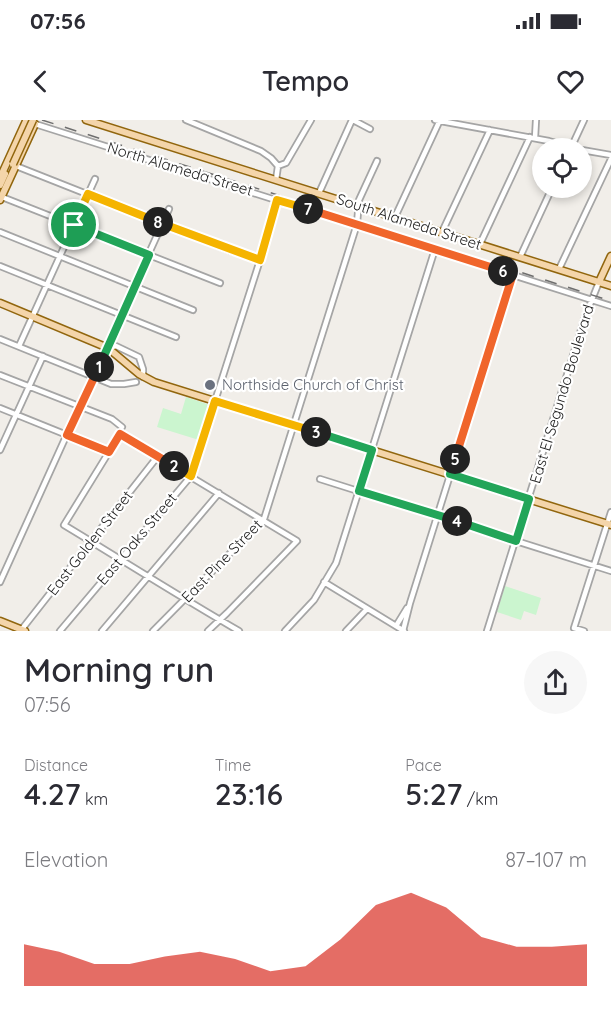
<!DOCTYPE html>
<meta charset="utf-8">
<style>
:root{--surface:#fff;--page:#f7f7f7;--text:#2b2b33;--muted:#7c7c81;--accent:#d93025}
body{margin:0;font-family:Quicksand,sans-serif;background:var(--page);color:var(--text);height:100vh;display:flex;flex-direction:column;font-size:22px;white-space:nowrap}
*{box-sizing:border-box;margin:0}
p{font-size:20px;color:var(--muted)}
.icon{flex:none;width:33px;height:33px;fill:none;stroke:currentColor;stroke-width:2;stroke-linecap:round;stroke-linejoin:round}
.map{position:relative;height:511px;overflow:hidden}
.details{display:flex;flex-direction:column;background:var(--surface);flex:1}
.details>*{flex:none}
.fabs{position:absolute;left:532px;top:18px;display:grid;gap:12px}
.fabs a{display:grid;place-items:center;width:60px;height:60px;border-radius:50%;background:var(--surface);box-shadow:0 3px 9px #0003;font-size:30px}
.pin{position:absolute;display:grid;place-items:center;width:51px;height:51px;color:#fff;margin:-26px;border:3px solid #fff;border-radius:50%;box-shadow:0 2px 6px #0007}
.km{position:absolute;width:30px;height:30px;margin:-15px;border-radius:50%;background:#222;color:#fff;font-size:16px;line-height:30px;text-align:center}
.round{display:grid;place-items:center;flex:none;width:63px;height:63px;border-radius:32px;background:var(--page)}
.summary{display:flex;align-items:center;justify-content:space-between;height:102px;padding:0 24px}
h1{font-size:33px;font-weight:600;line-height:45px}
.stats{display:grid;grid-template-columns:repeat(3,1fr);gap:9px;height:102px;padding:6px 24px}
.stats div{display:grid;align-content:center}
.stats b{font-size:30px;font-weight:600}
.stats small{font-size:16px;font-weight:400}
.stats p{font-size:16px}
.chart{height:168px;padding:12px 24px}
.chart p{display:flex;justify-content:space-between}
.chart svg{width:100%;height:108px;margin-top:6px;fill:var(--accent);opacity:.7}
.status{display:flex;justify-content:space-between;align-items:center;height:42px;padding:0 30px;background:var(--surface);direction:ltr}
.status svg{height:16px;fill:currentColor}
header{display:flex;justify-content:space-between;align-items:center;height:78px;padding:0 24px;background:var(--surface);font-size:27px;font-weight:600}
.map>svg:first-child{display:block}
.park{fill:#cbf5cf}
.lines{fill:none;stroke-linecap:round;stroke-linejoin:round}
.minor-casing{stroke:#a5a5a5;stroke-width:8}
.major-casing{stroke:#91660e;stroke-width:9}
.minor{stroke:#fff;stroke-width:4.5}
.major{stroke:#f4d5aa;stroke-width:6}
.rail{stroke:#6f6f6f;stroke-width:1.5;stroke-dasharray:12 12;stroke-linecap:butt}
.major-bridge-casing{stroke:#91660e;stroke-width:9;stroke-linecap:butt}
.major-bridge{stroke:#f4d5aa;stroke-width:6}
.split-1-casing{stroke:#fff;stroke-width:12}
.split-2-casing{stroke:#fff;stroke-width:12}
.split-3-casing{stroke:#fff;stroke-width:12}
.split-4-casing{stroke:#fff;stroke-width:12}
.split-5-casing{stroke:#fff;stroke-width:12}
.split-6-casing{stroke:#fff;stroke-width:12}
.split-7-casing{stroke:#fff;stroke-width:12}
.split-8-casing{stroke:#fff;stroke-width:12}
.split-9-casing{stroke:#fff;stroke-width:12}
.split-1{stroke:#22a559;stroke-width:8}
.split-2{stroke:#f0652b;stroke-width:8}
.split-3{stroke:#f5b400;stroke-width:8}
.split-4{stroke:#22a559;stroke-width:8}
.split-5{stroke:#22a559;stroke-width:8}
.split-6{stroke:#f0652b;stroke-width:8}
.split-7{stroke:#f0652b;stroke-width:8}
.split-8{stroke:#f5b400;stroke-width:8}
.split-9{stroke:#f5b400;stroke-width:8}
.worship-dot{fill:#6b7280;stroke:#fff;stroke-width:2}
.labels{text-anchor:middle;stroke-width:4.5;stroke-linejoin:round;paint-order:stroke}
.street-label{font-size:15px;fill:#212121;stroke:#fff}
.worship-label{font-size:15px;fill:#5b616d;stroke:#fff;text-anchor:start}
</style>
<div class="status"><b>07:56</b><svg viewBox="0 0 49 12"><path d="M0 12V9h3v3zM5 12V6h3v6zM10 12V3h3v9zM15 12V0h3v12zM26 1h20v11H26zM47 4h2v5h-2z"/></svg></div>
<header><svg class="icon" aria-label="back" viewBox="0 0 24 24"><path d="M15 5l-7 7 7 7"/></svg>Tempo<svg class="icon" aria-label="heart" viewBox="0 0 24 24"><path d="M12 20l-8-8c-3-5 5-10 8-4 3-6 11-1 8 4z"/></svg></header>
<div class="map">
<svg width="611" height="511" viewBox="0 0 611 511">
<rect width="100%" height="100%" fill="#f1eee9"/>
<path class="park" d="M186,277L210,285L199,320L157,307L163,288L181,294Z
M505,466L541,478L536,495L524,491L521,500L497,492Z"/>
<g class="lines">
<g class="minor-casing">
<path id="minor" d="M186,0L261,31L271,38L278,46L276,60
M353,0L370,9
M435,0L549,21L574,28
M32,3L611,186
M535,18L536,0
M571,28L584,0
M582,30L611,35
M16,46L231,131L260,140
M278,46L286,43L311,0
M319,73L352,0
M2,77L220,163
M395,97L440,0
M0,112L193,190
M442,112L490,10
M480,124L530,17
M520,137L552,68
M0,146L176,217
M559,149L611,39
M0,219L111,264H124L136,262
M19,226L95,59
M108,228L116,226L139,237L143,249V257
M0,255L112,299L122,307
M0,288L109,332
M0,330L43,236
M320,359L611,451
M0,462L169,89
M324,462L404,511
M396,506L407,488
M22,509L158,336
M60,511L191,356L260,140L277,80
M102,511L219,373
M153,511L264,399L357,104L359,80L377,41
M208,511L227,493L297,421L120,314L64,405C122,440 180,477 239,511
M285,511L314,480L336,443L435,129
M346,511L367,489
M403,511L410,483L513,154
M487,511L585,197L599,162
M584,511L574,508L611,392"/>
</g>
<g class="major-casing">
<path id="major" d="M86,0L611,166
M0,58L26,1
M0,65L5,54
M0,80L35,4
M599,162L611,136
M0,183L108,228L139,254L154,262L611,405
M0,501L25,511"/>
</g>
<use href="#minor" class="minor"/>
<use href="#major" class="major"/>
<path class="rail" d="M42,0L611,181"/>
<g class="major-bridge-casing">
<path id="major-bridge" d="M13,44L33,0"/>
</g>
<use href="#major-bridge" class="major-bridge"/>
</g>
<g class="lines">
<g class="split-1-casing">
<path id="split-1" d="M74,105L149,135L99,247"/>
</g>
<g class="split-2-casing">
<path id="split-2" d="M99,247L67,315L109,332L120,314L174,346"/>
</g>
<g class="split-3-casing">
<path id="split-3" d="M174,346L191,356L215,281L316,312"/>
</g>
<g class="split-4-casing">
<path id="split-4" d="M316,312L372,330L359,371L457,401"/>
</g>
<g class="split-5-casing">
<path id="split-5" d="M455,339L450,354L529,379L516,421L457,401"/>
</g>
<g class="split-6-casing">
<path id="split-6" d="M455,339L513,154L503,151"/>
</g>
<g class="split-7-casing">
<path id="split-7" d="M308,89L503,151"/>
</g>
<g class="split-8-casing">
<path id="split-8" d="M158,102L260,140L277,80L308,89"/>
</g>
<g class="split-9-casing">
<path id="split-9" d="M74,105L88,74L158,102"/>
</g>
<use href="#split-1" class="split-1"/>
<use href="#split-2" class="split-2"/>
<use href="#split-3" class="split-3"/>
<use href="#split-4" class="split-4"/>
<use href="#split-5" class="split-5"/>
<use href="#split-6" class="split-6"/>
<use href="#split-7" class="split-7"/>
<use href="#split-8" class="split-8"/>
<use href="#split-9" class="split-9"/>
</g>
<circle class="worship-dot" cx="210" cy="265" r="6"/>
<g class="labels">
<g class="street-label">
<text transform="translate(180 49) rotate(17)" y="5">North Alameda Street</text>
<text transform="translate(409 102) rotate(18)" y="5">South Alameda Street</text>
<text transform="translate(562 274) rotate(-73)" y="5">East El Segundo Boulevard</text>
<text transform="translate(137 419) rotate(-50)" y="5">East Oaks Street</text>
<text transform="translate(90 423) rotate(-52)" y="5">East Golden Street</text>
<text transform="translate(222 441) rotate(-46)" y="5">East Pine Street</text>
</g>
<g class="worship-label">
<text x="222" y="270">Northside Church of Christ</text>
</g>
</g>
</svg>
<div class="fabs">
<a><svg class="icon" aria-label="locate" viewBox="0 0 24 24"><circle cx="12" cy="12" r="6"/><path d="M12 2v4M12 18v4M2 12h4M18 12h4"/></svg></a>
</div>
<div class="pin" style="left:74px;top:105px;background:#1e9e55"><svg class="icon" aria-label="arrive" viewBox="0 0 24 24"><path d="M6 21V4h12l-3 4 3 4H6"/></svg></div>
<b class="km" style="left:99px;top:247px">1</b>
<b class="km" style="left:174px;top:346px">2</b>
<b class="km" style="left:316px;top:312px">3</b>
<b class="km" style="left:457px;top:401px">4</b>
<b class="km" style="left:455px;top:339px">5</b>
<b class="km" style="left:503px;top:151px">6</b>
<b class="km" style="left:308px;top:89px">7</b>
<b class="km" style="left:158px;top:102px">8</b>
</div>
<section class="details">
<div class="summary"><div><h1>Morning run</h1><p>07:56</p></div><a class="round"><svg class="icon" aria-label="share" viewBox="0 0 24 24"><path d="M12 15V3M7 8l5-5 5 5M5 13v7h14v-7"/></svg></a></div>
<div class="stats">
<div><p>Distance</p><b>4.27<small> km</small></b></div>
<div><p>Time</p><b>23:16</b></div>
<div><p>Pace</p><b>5:27<small> /km</small></b></div>
</div>
<div class="chart"><p><span>Elevation</span>87–107 m</p>
<svg viewBox="0 0 160 44" preserveAspectRatio="none"><path d="M0 44V27L10 30L20 35L30 35L40 32L50 30L60 33L70 38L80 36L90 25L100 11L110 6L120 12L130 24L140 28L150 28L160 27V44z"/></svg>
</div>
</section>
